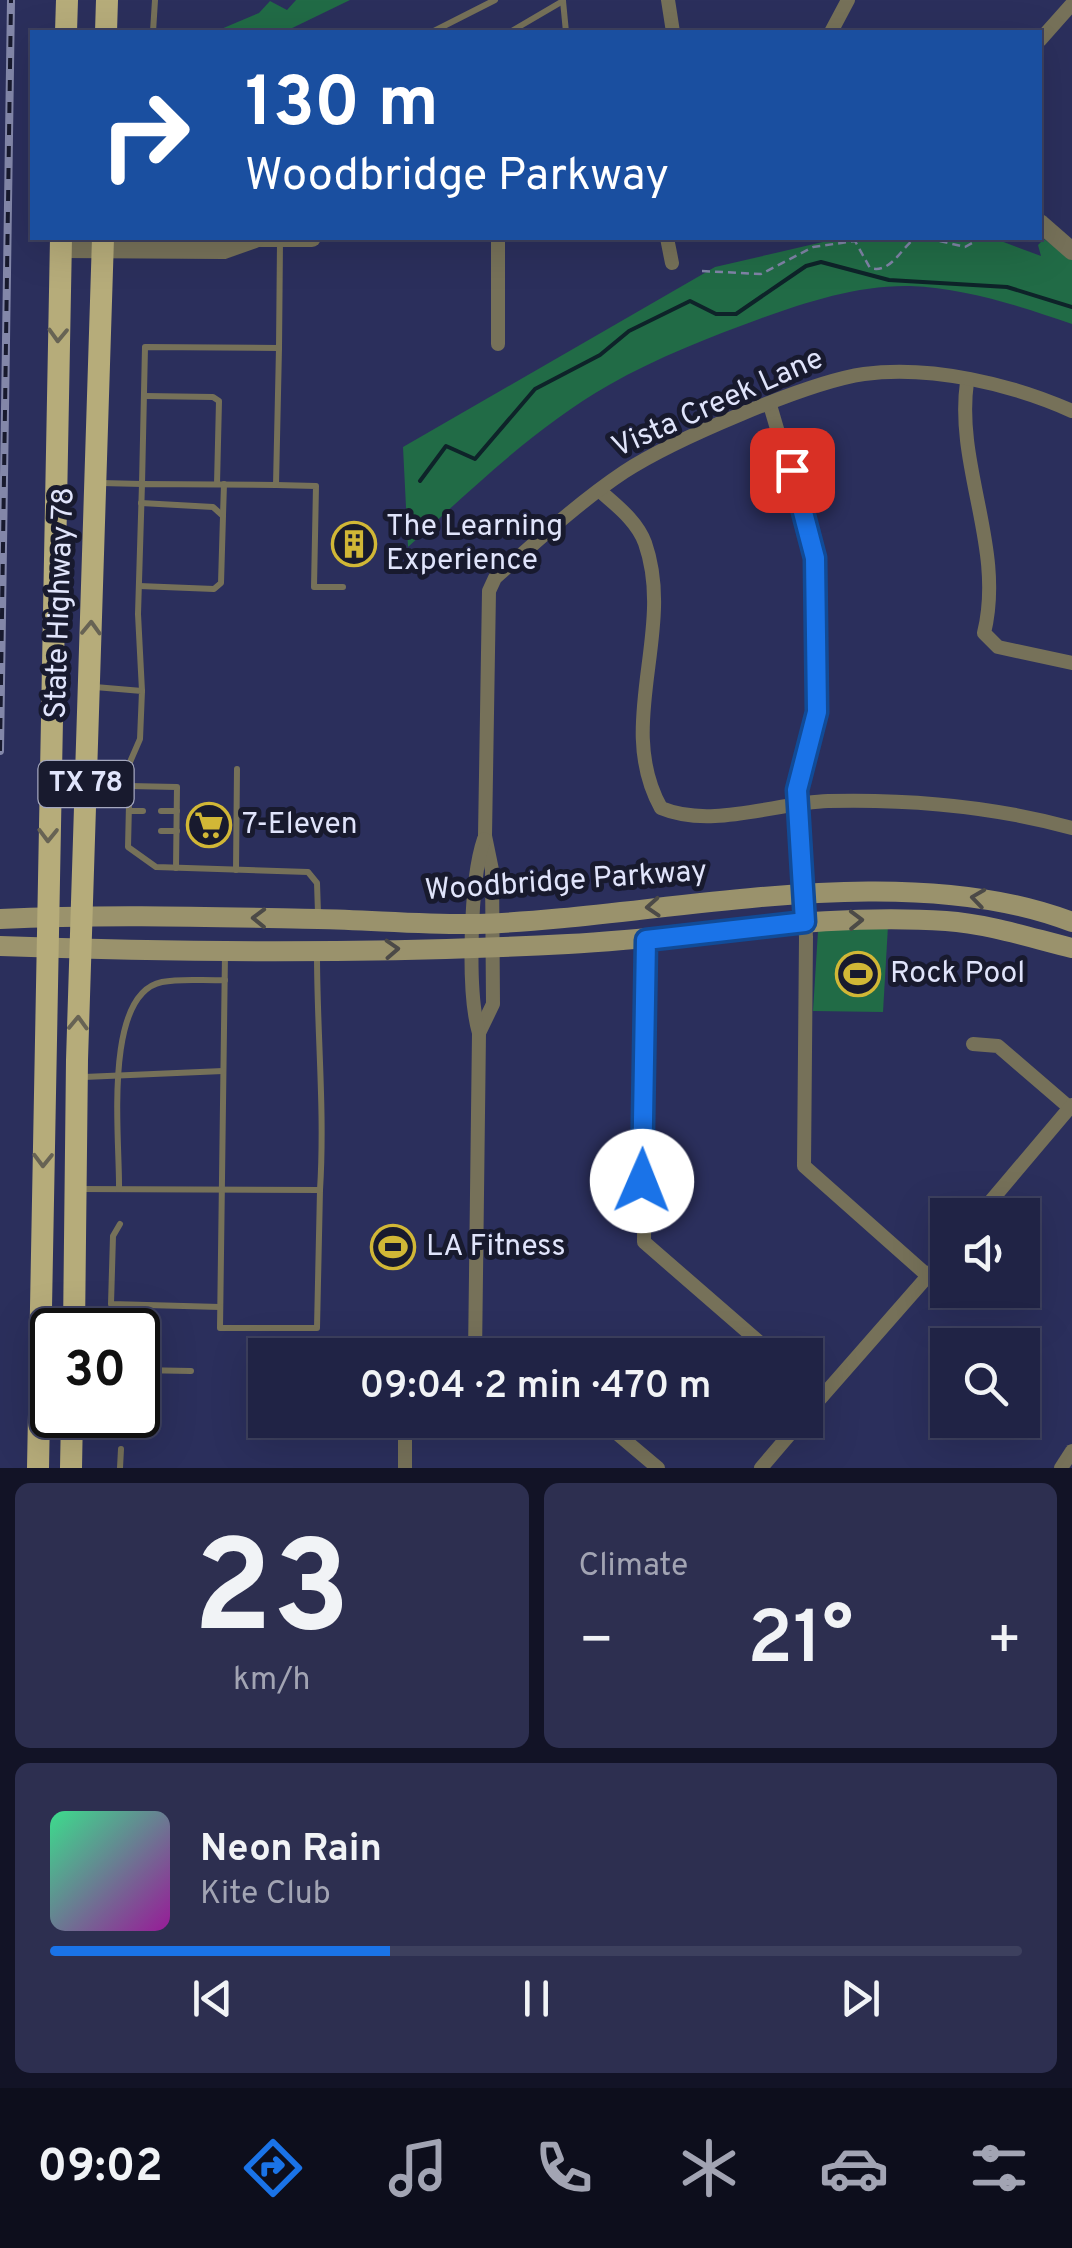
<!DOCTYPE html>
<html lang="en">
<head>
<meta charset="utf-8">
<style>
	:root { --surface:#202345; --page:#2d2f50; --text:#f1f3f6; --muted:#a2a4b3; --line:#3d405e; --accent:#1a73e8 }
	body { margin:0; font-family:Overpass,sans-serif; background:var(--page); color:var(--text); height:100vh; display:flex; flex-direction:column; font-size:38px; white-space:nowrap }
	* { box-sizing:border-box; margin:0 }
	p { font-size:32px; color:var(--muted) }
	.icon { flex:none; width:55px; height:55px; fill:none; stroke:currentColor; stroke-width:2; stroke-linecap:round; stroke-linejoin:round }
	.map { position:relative; height:1468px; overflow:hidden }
	.details { display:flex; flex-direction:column; gap:15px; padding:15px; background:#121326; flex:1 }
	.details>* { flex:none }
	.hud { position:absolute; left:30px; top:30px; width:1012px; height:210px; border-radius:0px; box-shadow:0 10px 40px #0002,0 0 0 2px var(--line); background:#1a4fa0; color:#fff; overflow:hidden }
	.tools { position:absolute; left:930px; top:1198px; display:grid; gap:20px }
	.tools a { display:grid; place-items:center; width:110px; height:110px; border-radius:0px; background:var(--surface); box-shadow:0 10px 40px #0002,0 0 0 2px var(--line); font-size:50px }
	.speed { position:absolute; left:30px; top:1308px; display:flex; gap:20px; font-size:50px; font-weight:700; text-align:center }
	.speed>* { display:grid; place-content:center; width:130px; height:130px; border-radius:50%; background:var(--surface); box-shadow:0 10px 40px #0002,0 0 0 2px var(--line); line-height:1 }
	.speed .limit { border:5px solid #111; border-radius:15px; background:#fff; color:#111 }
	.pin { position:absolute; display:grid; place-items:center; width:85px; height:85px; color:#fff; margin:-42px; border-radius:20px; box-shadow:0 5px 15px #0006 }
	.me { position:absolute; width:110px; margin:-55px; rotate:1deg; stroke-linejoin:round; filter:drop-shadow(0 0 8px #0008) }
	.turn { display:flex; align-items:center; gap:35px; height:210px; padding:0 50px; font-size:45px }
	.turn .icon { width:130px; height:130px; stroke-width:2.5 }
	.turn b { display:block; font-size:70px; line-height:85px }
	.big { font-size:75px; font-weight:600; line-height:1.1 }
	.details .widget { flex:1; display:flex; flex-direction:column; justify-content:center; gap:15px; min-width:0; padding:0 35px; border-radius:15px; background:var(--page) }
	.details .dial { align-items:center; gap:0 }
	.dial b { font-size:130px; line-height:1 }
	.song { display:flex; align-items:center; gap:30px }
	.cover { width:120px; height:120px; border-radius:15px; background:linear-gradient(135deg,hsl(150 70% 55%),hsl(300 70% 35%)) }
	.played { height:10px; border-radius:5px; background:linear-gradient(90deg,var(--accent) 35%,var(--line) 35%) }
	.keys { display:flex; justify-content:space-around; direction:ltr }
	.heat { display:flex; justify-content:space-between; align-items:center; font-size:55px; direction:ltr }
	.details .tiles { flex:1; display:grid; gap:15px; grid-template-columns:1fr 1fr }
	.widget:last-child { grid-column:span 2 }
	.trip { position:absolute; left:248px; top:1338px; width:575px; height:100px; border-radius:0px; background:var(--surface); box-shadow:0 10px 40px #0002,0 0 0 2px var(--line); font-weight:600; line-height:100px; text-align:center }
	.dock { display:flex; height:160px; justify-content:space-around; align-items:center; background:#0d0e1c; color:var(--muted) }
	.dock .icon { width:70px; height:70px }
	.dock .selected { color:var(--accent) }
	.dock b { font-size:45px; color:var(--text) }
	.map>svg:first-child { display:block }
</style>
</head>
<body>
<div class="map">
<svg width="1072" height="1468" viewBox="0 0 1072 1468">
	<rect width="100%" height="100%" fill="#2b2f5c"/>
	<g fill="#216b46">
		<polygon points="296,0 350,0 284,32 214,32 259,13 270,1 287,10"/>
		<path d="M840 238H993L1041 256 1038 245 1044 239 1072 260V324C1020 306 965 288 910 286 860 285 809 301 762 318 710 337 658 357 609 385 535 427 471 490 408 547L403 447 715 267Z"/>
		<polygon points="888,926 883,1012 813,1011 818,931"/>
	</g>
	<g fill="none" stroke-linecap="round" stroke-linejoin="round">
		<polyline stroke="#0e2329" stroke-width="4" points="420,481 446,446 475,459 535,389 600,355 629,331 690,301 716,314 736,314 806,266 821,262 889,280 1007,287 1072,307"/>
		<g stroke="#7f83a6" stroke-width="2.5" stroke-dasharray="8 5" stroke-linecap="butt">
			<polyline points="927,238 965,247 981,238"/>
			<path d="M702 271 761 274 813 247 855 241 870 268C890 274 900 250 915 238"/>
		</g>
		<g stroke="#767159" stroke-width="6">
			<polyline points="563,1 566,32"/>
			<polyline points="153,32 155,0"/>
			<polyline points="432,32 495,0"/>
			<polyline points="510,32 563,1"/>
			<polyline points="145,396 213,397 219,401 217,484"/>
			<polyline points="101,483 142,484 145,347 279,348 280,242"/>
			<polyline points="276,485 316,486 314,587 343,587"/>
			<polyline points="223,515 224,484"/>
			<polyline points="139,586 214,589 221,583 223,516 213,507 141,503"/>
			<polyline points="95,687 142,691 140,739 130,762 128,847 156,867 308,872 317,883 318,913"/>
			<polyline points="142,691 138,614 142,484 276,485 279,348"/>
			<polyline points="129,786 177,787 176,868"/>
			<polyline points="129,811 143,811"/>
			<polyline points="161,811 177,811"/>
			<polyline points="161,831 177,831"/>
			<polyline points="236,870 237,769"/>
			<polyline points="225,954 220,1328 317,1328 320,1190"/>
			<polyline points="84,1077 223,1071"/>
			<path d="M78 1189 320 1190C325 1111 317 1033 317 955"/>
			<path d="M119 1189C120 1141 102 994 162 982 182 978 205 981 225 980"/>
			<polyline points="120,1224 113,1236 111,1304 220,1307"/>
			<polyline points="138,1370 191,1371"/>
			<polyline points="120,1468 121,1449"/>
		</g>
		<g stroke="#767159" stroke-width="14">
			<polyline points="668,0 673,32"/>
			<polyline points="831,32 848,0"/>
			<polyline points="1040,40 1072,4"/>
			<polyline points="498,238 498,344"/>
			<polyline points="667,238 672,263"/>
			<path d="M967 382C955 466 1005 548 984 633L998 647 1072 663"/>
			<polyline points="770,405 815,558 817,712 798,779 797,802 806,937 804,1166 928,1276"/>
			<path d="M600 491C617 506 637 521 645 543 676 631 614 724 661 808 711 829 775 803 828 801 911 799 992 806 1072 828"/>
			<polyline points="646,940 644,1242 774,1355"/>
			<path d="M479 1033 493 1004 492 870 485 836 489 591 495 578C536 542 579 502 624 472 673 440 808 382 864 374 930 365 1012 384 1072 411"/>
			<polyline points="973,1044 998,1046 1070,1108"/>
			<polyline points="979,1215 1072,1105"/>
			<path d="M475 1355 479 1033C467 992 470 880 484 839"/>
			<polyline points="805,1382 822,1396"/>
			<polyline points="805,1416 948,1253"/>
			<polyline points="601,1420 658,1468"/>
			<polyline points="405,1468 405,1420"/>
			<polyline points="761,1468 802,1420"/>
			<polyline points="1061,1468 1072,1451"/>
		</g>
		<g stroke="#767159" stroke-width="18">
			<polyline points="1040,223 1072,251"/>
			<polyline points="249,238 312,238"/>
			<polyline points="61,249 224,250 255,239"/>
		</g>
		<g stroke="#9a926c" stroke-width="20">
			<path d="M0 919C106 914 212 917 318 919 371 920 425 925 478 924 660 918 898 855 1072 922"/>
			<path d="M0 946C190 953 379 954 568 944 694 938 819 912 946 921 989 924 1031 938 1072 948"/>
		</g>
		<g stroke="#b6ac7a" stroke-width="22">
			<polyline points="66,32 67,0"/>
			<polyline points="106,32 107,0"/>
			<polyline points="74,1330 77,1060 103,238"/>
			<polyline points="38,1468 61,238"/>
			<polyline points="71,1468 72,1415"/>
		</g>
		<defs>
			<polyline id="rail" points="0,751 11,0"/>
		</defs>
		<use href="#rail" stroke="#8387a9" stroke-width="8"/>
		<use href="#rail" stroke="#181a2e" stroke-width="4" stroke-dasharray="11" stroke-linecap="butt"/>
	</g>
	<defs><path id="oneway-chevron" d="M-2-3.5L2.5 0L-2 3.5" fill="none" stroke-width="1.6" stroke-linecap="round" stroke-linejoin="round" transform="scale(2.5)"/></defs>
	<g stroke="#676354">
		<use href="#oneway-chevron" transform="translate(58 335) rotate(92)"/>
		<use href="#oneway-chevron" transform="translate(91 628) rotate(-88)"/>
		<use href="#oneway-chevron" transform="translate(48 835) rotate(91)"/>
		<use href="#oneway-chevron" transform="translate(78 1023) rotate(-88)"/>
		<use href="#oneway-chevron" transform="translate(43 1160) rotate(91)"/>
	</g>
	<g stroke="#4c4a47">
		<use href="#oneway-chevron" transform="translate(978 898) rotate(-172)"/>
		<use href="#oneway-chevron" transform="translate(653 907) rotate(176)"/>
		<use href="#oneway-chevron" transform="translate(259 918) rotate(-179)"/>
		<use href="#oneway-chevron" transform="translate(856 920) rotate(-1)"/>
		<use href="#oneway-chevron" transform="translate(392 949) rotate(-3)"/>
	</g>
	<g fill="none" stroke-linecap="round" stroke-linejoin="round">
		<defs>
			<polyline id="route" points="642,1181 646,940 805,922 797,790 817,712 815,558 792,470"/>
		</defs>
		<use href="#route" stroke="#114b97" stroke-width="25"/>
		<use href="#route" stroke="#1a73e8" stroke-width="18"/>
	</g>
	<defs>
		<symbol id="building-ring" viewBox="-11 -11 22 22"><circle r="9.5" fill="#181a2e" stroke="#d1b736" stroke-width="1.5"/><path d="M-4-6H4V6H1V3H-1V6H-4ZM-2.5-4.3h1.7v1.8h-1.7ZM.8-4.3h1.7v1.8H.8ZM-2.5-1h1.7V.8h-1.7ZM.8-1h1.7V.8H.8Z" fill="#d1b736"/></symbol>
		<symbol id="supermarket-ring" viewBox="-11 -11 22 22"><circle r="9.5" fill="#181a2e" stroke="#d1b736" stroke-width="1.5"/><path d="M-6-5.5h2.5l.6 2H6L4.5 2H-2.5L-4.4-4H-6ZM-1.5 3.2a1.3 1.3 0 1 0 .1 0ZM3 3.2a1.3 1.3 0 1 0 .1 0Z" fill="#d1b736"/></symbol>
		<symbol id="stadium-ring" viewBox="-11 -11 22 22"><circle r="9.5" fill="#181a2e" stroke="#d1b736" stroke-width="1.5"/><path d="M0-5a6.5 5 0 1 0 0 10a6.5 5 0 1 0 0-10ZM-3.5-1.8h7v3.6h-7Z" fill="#d1b736"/></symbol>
	</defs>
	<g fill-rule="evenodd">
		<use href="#building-ring" x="329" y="519" width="50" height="50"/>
		<use href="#supermarket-ring" x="184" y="800" width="50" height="50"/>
		<use href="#stadium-ring" x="833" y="949" width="50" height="50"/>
		<use href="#stadium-ring" x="368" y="1222" width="50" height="50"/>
	</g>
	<g text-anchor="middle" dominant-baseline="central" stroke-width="10" stroke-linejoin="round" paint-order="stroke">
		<rect fill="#181a2e" stroke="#a4a7be" stroke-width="2.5" x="38.5" y="761" width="95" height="46" rx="8"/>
		<g font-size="28" font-weight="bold" fill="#e0e4fb">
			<text x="86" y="784">TX 78</text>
		</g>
		<g font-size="30" fill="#e0e4fb" stroke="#181a2e">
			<text transform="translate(718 404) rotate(-24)">Vista Creek Lane</text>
			<text transform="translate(61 603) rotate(-88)">State Highway 78</text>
			<text transform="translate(566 882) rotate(-4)">Woodbridge Parkway</text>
		</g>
		<g font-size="30" fill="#e0e4fb" stroke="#181a2e" text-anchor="start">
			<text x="386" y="527">The Learning<tspan x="386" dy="34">Experience</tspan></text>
			<text x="242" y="825">7-Eleven</text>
			<text x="890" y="974">Rock Pool</text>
			<text x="426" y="1247">LA Fitness</text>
		</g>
	</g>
</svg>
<div class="tools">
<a><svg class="icon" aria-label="sound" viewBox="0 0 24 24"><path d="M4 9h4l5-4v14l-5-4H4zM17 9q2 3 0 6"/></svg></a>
<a><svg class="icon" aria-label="search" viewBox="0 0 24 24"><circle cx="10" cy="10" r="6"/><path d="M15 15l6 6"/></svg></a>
</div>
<div class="speed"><div class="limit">30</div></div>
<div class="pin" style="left:792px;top:470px;background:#d93025"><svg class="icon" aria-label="arrive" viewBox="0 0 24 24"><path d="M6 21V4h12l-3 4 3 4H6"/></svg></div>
<svg class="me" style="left:642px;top:1181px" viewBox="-20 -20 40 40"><circle r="19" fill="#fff"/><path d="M0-13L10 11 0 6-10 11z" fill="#1a73e8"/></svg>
<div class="trip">09:04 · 2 min · 470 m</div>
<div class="hud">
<div class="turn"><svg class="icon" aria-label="right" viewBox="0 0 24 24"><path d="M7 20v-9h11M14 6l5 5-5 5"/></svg><div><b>130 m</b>Woodbridge Parkway</div></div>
</div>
</div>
<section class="details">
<div class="tiles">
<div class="widget dial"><b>23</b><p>km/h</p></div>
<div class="widget"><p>Climate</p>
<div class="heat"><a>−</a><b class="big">21°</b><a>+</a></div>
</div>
<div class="widget">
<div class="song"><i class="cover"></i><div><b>Neon Rain</b><p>Kite Club</p></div></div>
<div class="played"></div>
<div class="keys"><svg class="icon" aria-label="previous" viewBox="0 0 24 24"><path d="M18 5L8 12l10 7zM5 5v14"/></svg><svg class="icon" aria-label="pause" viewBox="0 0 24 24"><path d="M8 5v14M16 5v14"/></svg><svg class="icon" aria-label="next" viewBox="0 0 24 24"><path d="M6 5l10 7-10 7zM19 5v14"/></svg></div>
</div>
</div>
</section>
<nav class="dock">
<b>09:02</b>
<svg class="icon selected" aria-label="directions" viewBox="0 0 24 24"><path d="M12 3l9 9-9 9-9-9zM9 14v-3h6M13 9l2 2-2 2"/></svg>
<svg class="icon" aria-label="music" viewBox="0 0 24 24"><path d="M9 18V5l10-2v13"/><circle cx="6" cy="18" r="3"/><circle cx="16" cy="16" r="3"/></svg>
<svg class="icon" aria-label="phone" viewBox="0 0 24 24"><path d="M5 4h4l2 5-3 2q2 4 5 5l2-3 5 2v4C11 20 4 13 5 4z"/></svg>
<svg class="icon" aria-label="climate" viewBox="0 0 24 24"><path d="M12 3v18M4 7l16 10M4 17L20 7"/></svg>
<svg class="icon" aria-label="car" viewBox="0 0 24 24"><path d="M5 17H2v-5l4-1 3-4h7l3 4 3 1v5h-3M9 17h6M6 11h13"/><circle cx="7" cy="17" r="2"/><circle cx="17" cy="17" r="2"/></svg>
<svg class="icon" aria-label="filters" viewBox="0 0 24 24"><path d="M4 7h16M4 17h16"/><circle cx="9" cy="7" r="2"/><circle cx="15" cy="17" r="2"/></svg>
</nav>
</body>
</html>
